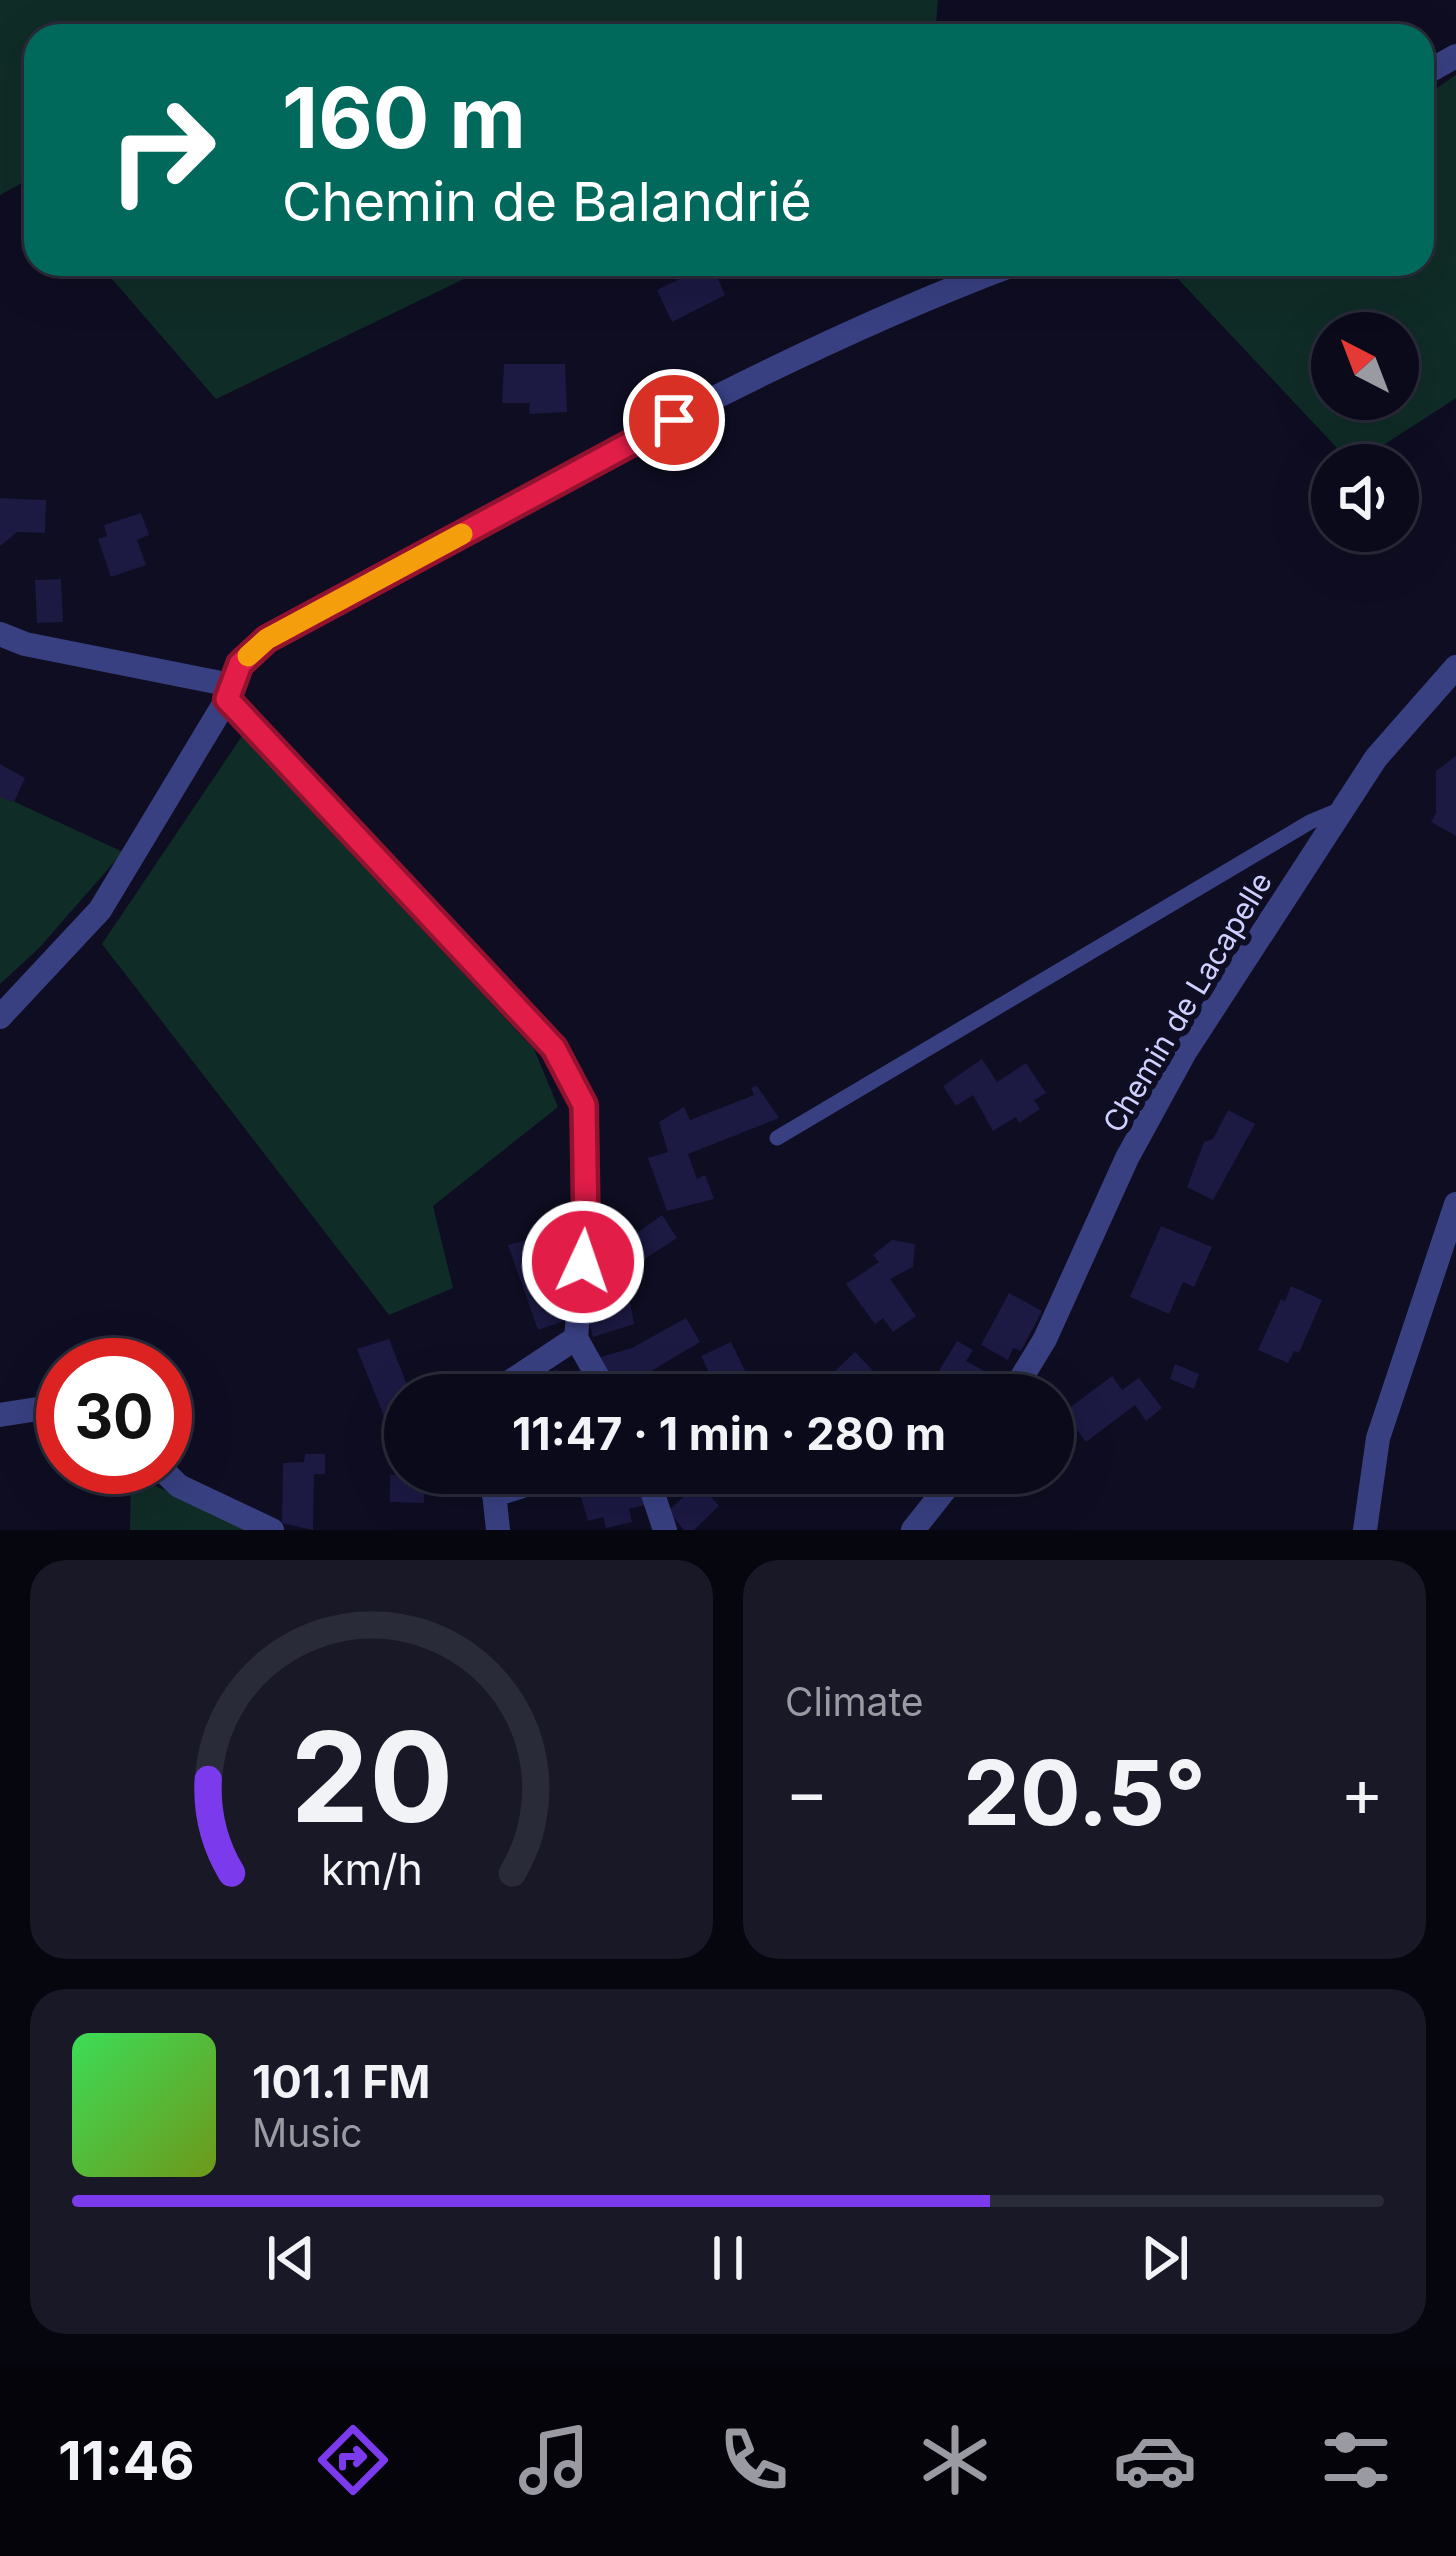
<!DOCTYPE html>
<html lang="en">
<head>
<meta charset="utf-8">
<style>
	:root { --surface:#0a0a1a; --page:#181827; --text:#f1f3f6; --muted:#999aa2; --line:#2a2b39; --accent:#7c3aed }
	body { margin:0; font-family:Inter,sans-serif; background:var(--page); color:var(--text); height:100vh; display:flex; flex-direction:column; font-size:45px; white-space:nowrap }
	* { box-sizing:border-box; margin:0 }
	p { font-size:39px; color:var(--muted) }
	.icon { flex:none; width:66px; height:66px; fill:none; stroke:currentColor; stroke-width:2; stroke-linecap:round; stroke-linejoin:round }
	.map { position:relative; height:1530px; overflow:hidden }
	.sheet { display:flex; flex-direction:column; gap:30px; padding:30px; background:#06060e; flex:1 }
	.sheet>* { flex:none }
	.top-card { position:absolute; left:24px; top:24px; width:1410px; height:252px; border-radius:36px; box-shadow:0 12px 48px #0002,0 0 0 3px var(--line); background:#00695c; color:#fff; overflow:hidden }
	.needle { width:78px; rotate:318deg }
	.buttons { position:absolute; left:1311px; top:312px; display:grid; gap:24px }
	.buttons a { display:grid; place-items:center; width:108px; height:108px; border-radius:50%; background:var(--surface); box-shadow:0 12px 48px #0002,0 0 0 3px var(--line); font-size:60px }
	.speed { position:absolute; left:36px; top:1338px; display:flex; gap:24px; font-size:60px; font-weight:700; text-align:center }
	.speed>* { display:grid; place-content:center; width:156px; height:156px; border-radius:50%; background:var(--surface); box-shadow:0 12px 48px #0002,0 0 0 3px var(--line); line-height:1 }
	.speed .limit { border:18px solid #d22; background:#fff; color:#111 }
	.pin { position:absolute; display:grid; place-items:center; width:102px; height:102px; color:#fff; margin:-51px; border:6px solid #fff; border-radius:50%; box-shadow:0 3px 12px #0007 }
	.me { position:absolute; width:132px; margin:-66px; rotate:3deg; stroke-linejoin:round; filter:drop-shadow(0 0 9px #0008) }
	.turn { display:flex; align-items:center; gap:42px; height:252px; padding:0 60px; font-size:54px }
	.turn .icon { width:156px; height:156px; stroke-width:2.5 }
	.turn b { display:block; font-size:84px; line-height:102px }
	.big { font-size:90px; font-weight:700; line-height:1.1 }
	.sheet .card { flex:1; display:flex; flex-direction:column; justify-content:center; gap:18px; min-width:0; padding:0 42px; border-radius:36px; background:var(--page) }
	.sheet .dial { align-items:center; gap:0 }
	.dial svg { height:312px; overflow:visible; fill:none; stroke:var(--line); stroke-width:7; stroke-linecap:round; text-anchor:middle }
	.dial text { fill:var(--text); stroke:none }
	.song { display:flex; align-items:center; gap:36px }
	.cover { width:144px; height:144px; border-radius:18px; background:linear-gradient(135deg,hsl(130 70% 55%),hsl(80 70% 35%)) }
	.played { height:12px; border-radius:6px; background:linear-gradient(90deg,var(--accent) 70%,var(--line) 70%) }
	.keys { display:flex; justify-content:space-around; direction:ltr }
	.heat { display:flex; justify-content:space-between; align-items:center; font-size:66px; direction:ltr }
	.sheet .tiles { flex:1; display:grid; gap:30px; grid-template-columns:1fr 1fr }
	.card:last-child { grid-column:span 2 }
	.trip { position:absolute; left:384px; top:1374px; width:690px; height:120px; border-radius:60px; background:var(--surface); box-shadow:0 12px 48px #0002,0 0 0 3px var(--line); font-weight:700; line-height:120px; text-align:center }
	.tab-bar { display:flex; height:192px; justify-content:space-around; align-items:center; background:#04040a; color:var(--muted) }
	.tab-bar .icon { width:84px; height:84px }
	.tab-bar .on { color:var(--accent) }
	.tab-bar b { font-size:54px; color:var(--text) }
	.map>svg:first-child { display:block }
</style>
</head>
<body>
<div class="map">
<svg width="1456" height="1530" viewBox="0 0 1456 1530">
	<rect width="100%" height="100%" fill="#0e0d22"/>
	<g fill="#102c27" fill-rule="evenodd">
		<polygon points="0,0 938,0 935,36 36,36 36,192 26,181 0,195"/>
		<path d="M1456 75V398L1353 465 1164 264H1422V98ZM1398 333V399H1332V333Z"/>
		<polygon points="99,264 495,264 216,399"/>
		<polygon points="242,736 534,1049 558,1107 433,1206 453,1288 389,1315 102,944"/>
		<polygon points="0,795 123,852 39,948 0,984"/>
		<polygon points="131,1476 262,1530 130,1530"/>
	</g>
	<g fill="#1c1943">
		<polygon points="689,264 731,264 729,273 718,279 725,295 672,322 657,290 692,273"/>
		<polygon points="504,364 565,364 567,412 529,414 530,403 502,403"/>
		<polygon points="0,498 46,500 45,533 17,532 0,546"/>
		<polygon points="141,513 149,535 137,540 146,565 111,577 98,539 107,536 104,525"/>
		<polygon points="61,579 63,622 37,623 35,580"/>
		<polygon points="1456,756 1456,836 1431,822 1436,813 1436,771"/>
		<polygon points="0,764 25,778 14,802 0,797"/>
		<polygon points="982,1059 997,1082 1026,1063 1046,1093 1034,1100 1040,1109 1019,1123 1016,1117 993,1131 973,1095 956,1106 943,1086"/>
		<polygon points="757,1086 779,1118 688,1154 697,1179 705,1175 714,1199 667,1211 648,1158 668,1152 659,1122 684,1107 690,1120 754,1095 751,1088"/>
		<polygon points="1228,1110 1255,1124 1213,1200 1187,1187 1204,1142 1213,1139"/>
		<polygon points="662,1215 677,1238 638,1263 641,1267 628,1276 624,1269 634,1324 593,1337 588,1317 598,1314 591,1277 594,1264"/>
		<polygon points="1161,1226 1212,1247 1194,1287 1183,1282 1169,1314 1130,1297"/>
		<polygon points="527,1240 537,1271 562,1262 570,1286 555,1291 564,1321 538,1330 508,1245"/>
		<polygon points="892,1240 915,1244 913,1267 890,1279 916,1316 893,1332 883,1318 875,1324 846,1284 879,1262 873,1255"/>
		<polygon points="1291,1286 1322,1300 1299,1353 1294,1351 1288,1363 1258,1350 1281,1299 1285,1301"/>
		<polygon points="1009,1293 1042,1311 1021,1351 1013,1348 1008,1360 981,1345"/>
		<polygon points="686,1318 700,1342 631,1383 629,1376 608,1382 597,1358 632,1348"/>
		<polygon points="389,1339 411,1395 405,1395 405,1406 384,1416 357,1349"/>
		<polygon points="957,1341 973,1350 966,1361 1001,1380 993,1395 974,1395 937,1374"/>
		<polygon points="731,1342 757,1395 720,1395 701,1356"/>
		<polygon points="855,1352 892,1390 886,1395 810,1395"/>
		<polygon points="1175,1364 1199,1374 1194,1389 1170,1379"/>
		<polygon points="557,1369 569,1388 586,1377 598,1395 517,1395"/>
		<polygon points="1112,1376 1122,1390 1139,1378 1162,1408 1146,1421 1135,1405 1086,1442 1064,1412"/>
		<polygon points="451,1380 455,1395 418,1395 417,1390"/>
		<polygon points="305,1454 325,1454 325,1474 314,1474 313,1530 282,1523 283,1463 304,1462"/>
		<polygon points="424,1473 424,1503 390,1502 390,1475"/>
		<polygon points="615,1473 636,1473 645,1505 629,1509 632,1522 606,1528 603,1517 588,1521 581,1497 596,1493 592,1480"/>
		<polygon points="699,1483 719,1506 694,1530 684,1530 668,1511"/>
	</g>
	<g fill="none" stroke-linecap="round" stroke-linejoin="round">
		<polyline stroke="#384082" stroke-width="15" points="777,1138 1310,822 1339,810"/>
		<g stroke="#384082" stroke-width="24">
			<polyline points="1422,75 1456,56"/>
			<polyline points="0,634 25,644 231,685"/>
			<polyline points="227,699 554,1048 584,1105 586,1225 576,1338"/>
			<path d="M0 1017 100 910 227 699 240 664 267 639C512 507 754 362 1015 264"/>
			<polyline points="490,1395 576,1338 608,1395"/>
			<polyline points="1011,1395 1045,1339 1127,1158 1185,1052 1376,758 1456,667"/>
			<polyline points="0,1415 63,1405"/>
			<polyline points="159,1467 179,1486 272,1530"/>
			<polyline points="492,1473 498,1530"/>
			<polyline points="646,1473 665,1530"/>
			<polyline points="494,1495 563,1473"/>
			<polyline points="913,1530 958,1473"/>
		</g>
		<polyline stroke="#384082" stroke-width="24" points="1365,1530 1378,1438 1456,1204"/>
	</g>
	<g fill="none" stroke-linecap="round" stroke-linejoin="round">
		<defs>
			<polyline id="route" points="583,1262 586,1225 584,1105 554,1048 227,699 240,664 267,639 674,420"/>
		</defs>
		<use href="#route" stroke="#92132f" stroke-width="30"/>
		<use href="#route" stroke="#e11d48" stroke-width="21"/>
		<polyline stroke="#f59e0b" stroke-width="21" points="248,656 267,639 462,534"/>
	</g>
	<g text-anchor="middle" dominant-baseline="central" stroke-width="12" stroke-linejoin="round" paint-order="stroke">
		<g font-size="30" fill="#cfd0ff" stroke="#0e0d22">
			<text transform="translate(1187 1002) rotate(-59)">Chemin de Lacapelle</text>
		</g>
	</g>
</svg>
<div class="buttons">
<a><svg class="needle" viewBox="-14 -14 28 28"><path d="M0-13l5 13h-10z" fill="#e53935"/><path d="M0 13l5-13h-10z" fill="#999aa2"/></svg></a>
<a><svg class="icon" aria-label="sound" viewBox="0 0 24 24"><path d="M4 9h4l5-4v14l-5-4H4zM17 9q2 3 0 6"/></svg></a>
</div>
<div class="speed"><div class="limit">30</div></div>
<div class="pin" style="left:674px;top:420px;background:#d93025"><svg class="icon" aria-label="arrive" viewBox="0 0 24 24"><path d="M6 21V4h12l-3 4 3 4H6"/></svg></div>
<svg class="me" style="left:583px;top:1262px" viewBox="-20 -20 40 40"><circle r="17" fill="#e11d48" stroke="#fff" stroke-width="3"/><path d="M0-11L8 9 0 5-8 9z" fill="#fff"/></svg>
<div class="trip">11:47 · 1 min · 280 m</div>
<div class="top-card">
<div class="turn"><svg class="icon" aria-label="right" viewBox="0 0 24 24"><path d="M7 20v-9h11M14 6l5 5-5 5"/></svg><div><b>160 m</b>Chemin de Balandrié</div></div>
</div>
</div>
<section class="sheet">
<div class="tiles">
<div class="card dial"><svg viewBox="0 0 100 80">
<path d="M14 69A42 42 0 1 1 86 69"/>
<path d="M14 69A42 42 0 0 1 8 45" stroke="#7c3aed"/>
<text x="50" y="56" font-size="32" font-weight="700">20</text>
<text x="50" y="72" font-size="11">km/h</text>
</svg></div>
<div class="card"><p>Climate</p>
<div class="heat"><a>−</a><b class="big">20.5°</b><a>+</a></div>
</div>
<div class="card">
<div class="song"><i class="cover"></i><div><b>101.1 FM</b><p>Music</p></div></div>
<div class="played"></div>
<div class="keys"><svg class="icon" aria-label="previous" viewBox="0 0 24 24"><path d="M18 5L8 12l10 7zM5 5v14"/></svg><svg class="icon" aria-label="pause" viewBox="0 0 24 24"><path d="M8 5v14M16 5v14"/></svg><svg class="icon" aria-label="next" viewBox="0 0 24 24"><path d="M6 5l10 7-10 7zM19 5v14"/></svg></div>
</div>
</div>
</section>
<nav class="tab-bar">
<b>11:46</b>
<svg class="icon on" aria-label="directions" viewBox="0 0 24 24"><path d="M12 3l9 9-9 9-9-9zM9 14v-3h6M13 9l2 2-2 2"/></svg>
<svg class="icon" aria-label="music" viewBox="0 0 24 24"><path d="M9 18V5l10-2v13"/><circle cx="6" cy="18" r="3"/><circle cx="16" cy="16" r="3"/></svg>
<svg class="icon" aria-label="phone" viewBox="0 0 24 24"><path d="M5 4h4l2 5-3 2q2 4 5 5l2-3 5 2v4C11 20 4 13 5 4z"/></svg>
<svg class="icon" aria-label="climate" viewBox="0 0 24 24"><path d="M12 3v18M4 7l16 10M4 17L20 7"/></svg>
<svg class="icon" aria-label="car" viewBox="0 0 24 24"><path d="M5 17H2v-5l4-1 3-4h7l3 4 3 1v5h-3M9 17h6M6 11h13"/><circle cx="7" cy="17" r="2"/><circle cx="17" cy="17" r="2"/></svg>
<svg class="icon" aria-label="filters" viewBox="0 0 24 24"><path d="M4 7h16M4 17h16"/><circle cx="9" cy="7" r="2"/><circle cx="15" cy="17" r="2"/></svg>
</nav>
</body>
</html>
